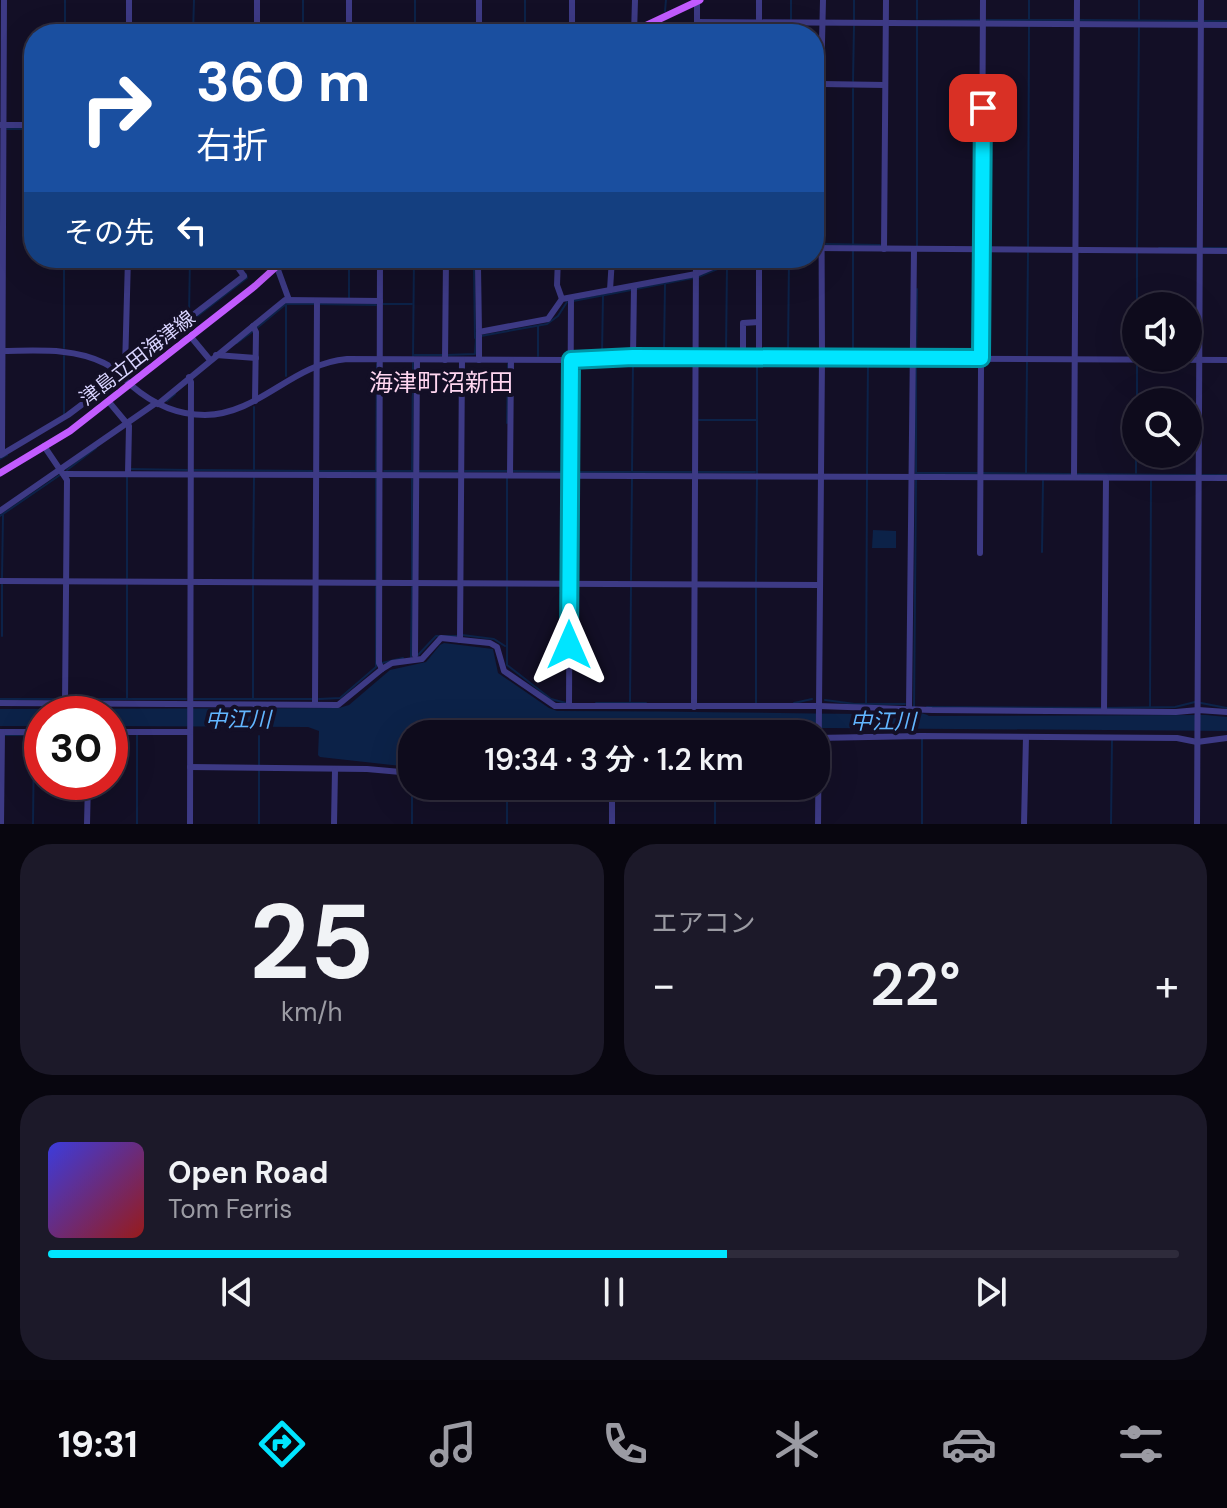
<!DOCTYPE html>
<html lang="ja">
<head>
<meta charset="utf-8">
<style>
	:root { --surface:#0e0b1c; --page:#1c1929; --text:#f1f3f6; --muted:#9b9ba3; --line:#2e2b3b; --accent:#00e5ff }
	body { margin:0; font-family:"DM Sans","Noto Sans JP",sans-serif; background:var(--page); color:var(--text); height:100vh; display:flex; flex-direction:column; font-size:30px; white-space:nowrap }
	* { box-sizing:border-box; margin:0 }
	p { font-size:26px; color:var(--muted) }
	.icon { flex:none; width:44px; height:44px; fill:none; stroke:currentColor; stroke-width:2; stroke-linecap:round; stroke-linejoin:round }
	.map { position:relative; height:824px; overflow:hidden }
	.panel { display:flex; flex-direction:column; gap:20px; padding:20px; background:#08060f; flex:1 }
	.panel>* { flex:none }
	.top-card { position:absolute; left:24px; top:24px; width:800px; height:244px; border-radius:32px; box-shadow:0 8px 32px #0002,0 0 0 2px var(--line); background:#1a4fa0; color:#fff; overflow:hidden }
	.fabs { position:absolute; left:1122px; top:292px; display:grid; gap:16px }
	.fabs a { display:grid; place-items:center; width:80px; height:80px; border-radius:50%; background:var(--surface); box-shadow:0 8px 32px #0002,0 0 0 2px var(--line); font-size:40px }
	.speed { position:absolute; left:24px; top:696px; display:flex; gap:16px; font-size:40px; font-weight:700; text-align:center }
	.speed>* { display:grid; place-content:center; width:104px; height:104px; border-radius:50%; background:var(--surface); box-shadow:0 8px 32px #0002,0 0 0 2px var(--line); line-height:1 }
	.speed .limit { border:12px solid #d22; background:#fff; color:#111 }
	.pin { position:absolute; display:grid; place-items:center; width:68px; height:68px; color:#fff; margin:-34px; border-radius:16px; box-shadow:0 4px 12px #0006 }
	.me { position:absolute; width:88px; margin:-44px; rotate:0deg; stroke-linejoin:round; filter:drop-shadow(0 0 6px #0008) }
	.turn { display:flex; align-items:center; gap:28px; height:168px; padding:0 40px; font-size:36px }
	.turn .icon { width:104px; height:104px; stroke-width:2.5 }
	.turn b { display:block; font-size:56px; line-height:68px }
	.then { display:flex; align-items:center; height:76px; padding:0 40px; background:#0003; gap:16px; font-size:30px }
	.big { font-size:60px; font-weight:600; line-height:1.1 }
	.panel .widget { flex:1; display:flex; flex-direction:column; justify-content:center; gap:12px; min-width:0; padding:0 28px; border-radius:32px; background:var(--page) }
	.panel .dial { align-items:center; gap:0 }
	.dial b { font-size:104px; line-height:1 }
	.song { display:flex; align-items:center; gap:24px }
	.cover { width:96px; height:96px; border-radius:12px; background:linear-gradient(135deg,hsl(240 70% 55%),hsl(0 70% 35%)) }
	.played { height:8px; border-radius:4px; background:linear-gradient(90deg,var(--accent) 60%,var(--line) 60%) }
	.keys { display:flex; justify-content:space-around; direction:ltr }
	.heat { display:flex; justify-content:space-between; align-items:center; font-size:44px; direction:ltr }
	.panel .tiles { flex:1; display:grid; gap:20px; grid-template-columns:1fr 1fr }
	.widget:last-child { grid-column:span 2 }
	.trip { position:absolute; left:398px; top:720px; width:432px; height:80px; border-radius:32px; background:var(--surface); box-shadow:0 8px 32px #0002,0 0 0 2px var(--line); font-weight:600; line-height:80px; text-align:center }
	.tab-bar { display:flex; height:128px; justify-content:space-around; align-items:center; background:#06040b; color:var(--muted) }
	.tab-bar .icon { width:56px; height:56px }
	.tab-bar .on { color:var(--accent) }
	.tab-bar b { font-size:36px; color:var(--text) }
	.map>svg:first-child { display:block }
</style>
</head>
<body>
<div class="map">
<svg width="1227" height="824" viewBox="0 0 1227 824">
	<rect width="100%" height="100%" fill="#130f26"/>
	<g fill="#0c2248">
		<polygon points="873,530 896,531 896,548 872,548"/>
		<path d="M444 643 493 649 498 673 549 708 557 711C659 711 761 713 863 714 879 714 916 708 929 716L1206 715 1227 717V731L581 726 574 728 569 734H412L410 767 320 757 318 755 319 731 308 727 110 726V714H42V726H0V709L339 708 349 705 390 670 426 662 440 645Z"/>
	</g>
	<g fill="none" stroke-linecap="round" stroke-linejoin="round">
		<g stroke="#0c2248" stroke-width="2">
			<polyline points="65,0 65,34"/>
			<polyline points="791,0 791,19"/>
			<polyline points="854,0 854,20"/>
			<polyline points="1139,0 1139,19"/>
			<polyline points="665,11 666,0"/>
			<polyline points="917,19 917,0"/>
			<polyline points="986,20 1073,20"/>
			<polyline points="1029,20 1029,0"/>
			<polyline points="1080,20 1198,21"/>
			<polyline points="917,21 979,20"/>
			<polyline points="1204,21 1227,21"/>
			<polyline points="665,24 665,34"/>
			<polyline points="193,34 194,0"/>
			<polyline points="303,34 303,0"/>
			<polyline points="415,34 415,0"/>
			<polyline points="525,34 525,0"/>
			<polyline points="729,34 729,25"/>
			<polyline points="791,34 791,24"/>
			<polyline points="853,81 854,26"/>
			<polyline points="7,129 34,129"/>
			<polyline points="826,244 880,245"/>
			<polyline points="853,246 853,89"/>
			<polyline points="917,247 917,26"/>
			<polyline points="1028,247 1029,26"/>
			<polyline points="1137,247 1139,28"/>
			<polyline points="1159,248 1197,248"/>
			<polyline points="1203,248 1227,248"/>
			<polyline points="413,263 443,263"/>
			<polyline points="450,263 487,261"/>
			<polyline points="349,268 349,298"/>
			<polyline points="474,270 475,338"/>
			<polyline points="698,277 744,258"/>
			<polyline points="636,289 693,278"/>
			<polyline points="573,301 631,290"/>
			<polyline points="286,304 286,376"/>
			<polyline points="319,304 376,305"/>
			<polyline points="382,304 412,304"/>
			<polyline points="1137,306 1137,253"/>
			<polyline points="189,315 190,258"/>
			<polyline points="258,327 286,304 315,304"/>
			<polyline points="481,336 547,324 558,316 567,302"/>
			<polyline points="237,343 252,332"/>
			<polyline points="64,348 64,258"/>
			<polyline points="664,351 665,284"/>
			<polyline points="726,353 727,265"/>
			<polyline points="788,353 789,258"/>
			<polyline points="853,354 853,251"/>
			<polyline points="916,354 917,289"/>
			<polyline points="413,355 442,355"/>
			<polyline points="447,355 475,354 476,338"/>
			<polyline points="602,355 603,295"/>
			<polyline points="1027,355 1028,253"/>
			<polyline points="538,356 538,326"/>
			<polyline points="413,357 414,258"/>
			<polyline points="127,370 247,278 246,274"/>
			<polyline points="167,401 175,394"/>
			<polyline points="1137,402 1137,363"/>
			<polyline points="254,407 254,470"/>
			<polyline points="64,414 64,356"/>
			<polyline points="699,420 757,420"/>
			<polyline points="507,423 508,364"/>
			<polyline points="0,459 7,455"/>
			<polyline points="130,469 187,470"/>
			<polyline points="67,470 96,448"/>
			<polyline points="194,470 312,471"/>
			<polyline points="319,471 376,471 377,364"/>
			<polyline points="384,471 413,471"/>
			<polyline points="419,471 458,471"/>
			<polyline points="465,471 507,471"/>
			<polyline points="513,471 567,472"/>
			<polyline points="574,472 691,472"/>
			<polyline points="632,472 633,361"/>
			<polyline points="698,472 755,472"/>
			<polyline points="412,473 413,363"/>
			<polyline points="916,473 977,473"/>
			<polyline points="982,473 1071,474"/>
			<polyline points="1026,473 1027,362"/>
			<polyline points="1136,473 1136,454"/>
			<polyline points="757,474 757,361"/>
			<polyline points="867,474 868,362"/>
			<polyline points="1077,474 1196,475"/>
			<polyline points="916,475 916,362"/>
			<polyline points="1202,475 1227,475"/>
			<polyline points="0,516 60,475"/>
			<polyline points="1042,552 1043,481"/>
			<polyline points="2,578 3,515"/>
			<polyline points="127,578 127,477"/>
			<polyline points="253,579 254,477"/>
			<polyline points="376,580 376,478"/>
			<polyline points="507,580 507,478"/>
			<polyline points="631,580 632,478"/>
			<polyline points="412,581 412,479"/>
			<polyline points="756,582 757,478"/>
			<polyline points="507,587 507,665 551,699 566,703"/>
			<polyline points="462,635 494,639 505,646"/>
			<polyline points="2,636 2,584"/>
			<polyline points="417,656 436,636 457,636"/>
			<polyline points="411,657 412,587"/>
			<polyline points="382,663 403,658"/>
			<polyline points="0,699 61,699"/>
			<polyline points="69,699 186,699"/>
			<polyline points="127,699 127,585"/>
			<polyline points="194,699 312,699"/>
			<polyline points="253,699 253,586"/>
			<polyline points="319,699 340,698 376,667 376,587"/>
			<polyline points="825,700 855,704 905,704"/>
			<polyline points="630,701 631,587"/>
			<polyline points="596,703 646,703"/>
			<polyline points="756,703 756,588"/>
			<polyline points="794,703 812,699"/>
			<polyline points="1201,703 1227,708"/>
			<polyline points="866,704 867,479"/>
			<polyline points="927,707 1101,708"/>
			<polyline points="1150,707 1151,480"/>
			<polyline points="1106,708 1175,707 1195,702"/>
			<polyline points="914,709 916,479"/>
			<polyline points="5,735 34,735 33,824"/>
			<polyline points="259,765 259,736"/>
			<polyline points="507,788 507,824"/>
			<polyline points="137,824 137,735"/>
			<polyline points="259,824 259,770"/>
			<polyline points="412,824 412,786"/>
			<polyline points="715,824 715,786"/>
			<polyline points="922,824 922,737"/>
			<polyline points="1111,824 1112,741"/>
		</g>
		<g stroke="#3d3a85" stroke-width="6">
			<polyline points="257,0 257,34"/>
			<polyline points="697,22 1227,25"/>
			<polyline points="129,34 129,0"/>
			<polyline points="349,34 349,0"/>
			<polyline points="479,34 479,0"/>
			<polyline points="572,34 572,0"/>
			<polyline points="634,34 635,0"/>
			<polyline points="697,34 697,0"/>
			<polyline points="759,34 759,0"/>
			<polyline points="821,84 885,85"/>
			<polyline points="0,125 34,125"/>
			<polyline points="814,248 1227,251"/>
			<polyline points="884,249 886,0"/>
			<polyline points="329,258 338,265 478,267 507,258"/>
			<polyline points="380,258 379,663 382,669"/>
			<polyline points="558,258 557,285 562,299"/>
			<polyline points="277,267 289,300"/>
			<polyline points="478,267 479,332"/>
			<polyline points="610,290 612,258"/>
			<polyline points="253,326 256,332 255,401"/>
			<polyline points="191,337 210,360"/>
			<path d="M0 351C35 351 72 347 104 363 115 368 123 378 132 386 153 404 177 415 205 415 260 414 291 364 347 359L571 360 633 357 1227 360"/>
			<polyline points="216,355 256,358"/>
			<polyline points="633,357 634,286"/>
			<polyline points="743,357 743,323 759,322"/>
			<polyline points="759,357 759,258"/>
			<polyline points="445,360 446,258"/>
			<polyline points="479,360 479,332 548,319 562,299 696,274 734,258"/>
			<polyline points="127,366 244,276 239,269 241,262 245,258"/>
			<polyline points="125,368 128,258"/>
			<polyline points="189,377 191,382 190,824"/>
			<polyline points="109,402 129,426 128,473"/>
			<polyline points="158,404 285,300 380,301"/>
			<polyline points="44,446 67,480 65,704"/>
			<polyline points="2,454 4,0"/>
			<polyline points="1,455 68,415 121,375"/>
			<polyline points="64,474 1227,478"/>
			<polyline points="510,475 511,360"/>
			<polyline points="1074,477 1077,0"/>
			<polyline points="0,511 156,403"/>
			<polyline points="980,553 983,0"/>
			<polyline points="0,581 820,585"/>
			<polyline points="460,640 462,360"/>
			<polyline points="415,655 417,360"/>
			<polyline points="0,703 338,705 382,669 392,663 422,659 441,638 490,643 497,647 504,671 555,706 819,706 932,710 1176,712 1198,710 1227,712"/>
			<polyline points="315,704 317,301"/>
			<polyline points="569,706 571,298"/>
			<polyline points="694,707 696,258"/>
			<polyline points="909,709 914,250"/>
			<polyline points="1104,711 1106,478"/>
			<polyline points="0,732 42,732"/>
			<polyline points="110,732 190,732"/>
			<polyline points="793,734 797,734"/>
			<polyline points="816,738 921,736 1177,738 1197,742 1227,738"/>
			<polyline points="190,767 367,769 412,773"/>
			<polyline points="536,786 559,786"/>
			<polyline points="1,824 2,732"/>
			<polyline points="87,824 88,782"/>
			<polyline points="334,824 335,770"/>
			<polyline points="612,824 612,786"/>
			<polyline points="818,824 822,358 821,84 823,0"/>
			<polyline points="1024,824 1026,737"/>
			<polyline points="1197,824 1201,0"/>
		</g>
		<g stroke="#c25bff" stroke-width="7">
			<polyline points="628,34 700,0"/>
			<polyline points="0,473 70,431 255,286 286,258"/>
		</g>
	</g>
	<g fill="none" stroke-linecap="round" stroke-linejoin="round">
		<defs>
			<polyline id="route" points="569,645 571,360 633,357 981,358 983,108"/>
		</defs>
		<use href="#route" stroke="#0095a6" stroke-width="20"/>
		<use href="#route" stroke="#00e5ff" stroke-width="14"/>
	</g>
	<g text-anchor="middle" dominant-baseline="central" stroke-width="8" stroke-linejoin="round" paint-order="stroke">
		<g font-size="20" fill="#d9d4ff" stroke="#130f26">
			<text transform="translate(137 358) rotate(-38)">津島立田海津線</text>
		</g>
		<g font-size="22" font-style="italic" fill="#62b6ff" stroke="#130f26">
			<text x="238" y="719">中江川</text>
			<text x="883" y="721">中江川</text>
		</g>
		<g font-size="24" fill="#ffd6f0" stroke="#130f26">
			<text x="441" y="382">海津町沼新田</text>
		</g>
	</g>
</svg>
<div class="fabs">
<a><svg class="icon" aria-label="sound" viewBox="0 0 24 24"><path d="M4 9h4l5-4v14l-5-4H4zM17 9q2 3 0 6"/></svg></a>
<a><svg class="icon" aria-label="search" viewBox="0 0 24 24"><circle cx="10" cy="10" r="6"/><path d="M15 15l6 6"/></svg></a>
</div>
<div class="speed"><div class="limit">30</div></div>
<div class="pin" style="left:983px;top:108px;background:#d93025"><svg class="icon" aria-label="arrive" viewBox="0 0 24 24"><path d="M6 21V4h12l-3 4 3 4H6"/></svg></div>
<svg class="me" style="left:569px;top:645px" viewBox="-20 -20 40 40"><path d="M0-17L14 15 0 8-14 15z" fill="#00e5ff" stroke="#fff" stroke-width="4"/></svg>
<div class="trip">19:34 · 3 分 · 1.2 km</div>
<div class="top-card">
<div class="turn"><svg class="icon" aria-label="right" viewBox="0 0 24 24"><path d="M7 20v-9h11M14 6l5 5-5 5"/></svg><div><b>360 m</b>右折</div></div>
<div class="then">その先<svg class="icon" aria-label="left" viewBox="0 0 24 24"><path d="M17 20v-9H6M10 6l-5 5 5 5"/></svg></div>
</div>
</div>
<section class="panel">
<div class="tiles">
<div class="widget dial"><b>25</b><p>km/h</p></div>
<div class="widget"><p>エアコン</p>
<div class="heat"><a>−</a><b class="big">22°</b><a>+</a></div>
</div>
<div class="widget">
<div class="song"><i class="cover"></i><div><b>Open Road</b><p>Tom Ferris</p></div></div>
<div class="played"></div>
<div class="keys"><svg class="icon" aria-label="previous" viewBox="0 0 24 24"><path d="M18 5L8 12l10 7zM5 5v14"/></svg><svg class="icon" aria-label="pause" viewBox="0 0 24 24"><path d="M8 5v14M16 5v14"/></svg><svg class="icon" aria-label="next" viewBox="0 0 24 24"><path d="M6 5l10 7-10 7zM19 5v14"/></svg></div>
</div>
</div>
</section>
<nav class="tab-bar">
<b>19:31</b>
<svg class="icon on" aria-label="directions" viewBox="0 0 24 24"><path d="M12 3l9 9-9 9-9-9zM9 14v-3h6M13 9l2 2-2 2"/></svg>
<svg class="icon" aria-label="music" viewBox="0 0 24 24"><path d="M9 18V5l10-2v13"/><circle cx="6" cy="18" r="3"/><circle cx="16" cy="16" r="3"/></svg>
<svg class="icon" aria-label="phone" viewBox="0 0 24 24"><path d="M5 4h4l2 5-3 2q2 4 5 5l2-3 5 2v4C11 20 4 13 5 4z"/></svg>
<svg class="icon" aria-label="climate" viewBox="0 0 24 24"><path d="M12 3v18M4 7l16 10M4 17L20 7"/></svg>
<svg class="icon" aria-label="car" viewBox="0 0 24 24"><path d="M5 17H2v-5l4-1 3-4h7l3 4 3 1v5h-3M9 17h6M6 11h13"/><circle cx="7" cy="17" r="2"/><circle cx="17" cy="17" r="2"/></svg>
<svg class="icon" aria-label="filters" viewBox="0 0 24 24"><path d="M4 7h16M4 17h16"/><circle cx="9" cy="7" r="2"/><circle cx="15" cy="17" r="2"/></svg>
</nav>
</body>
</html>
